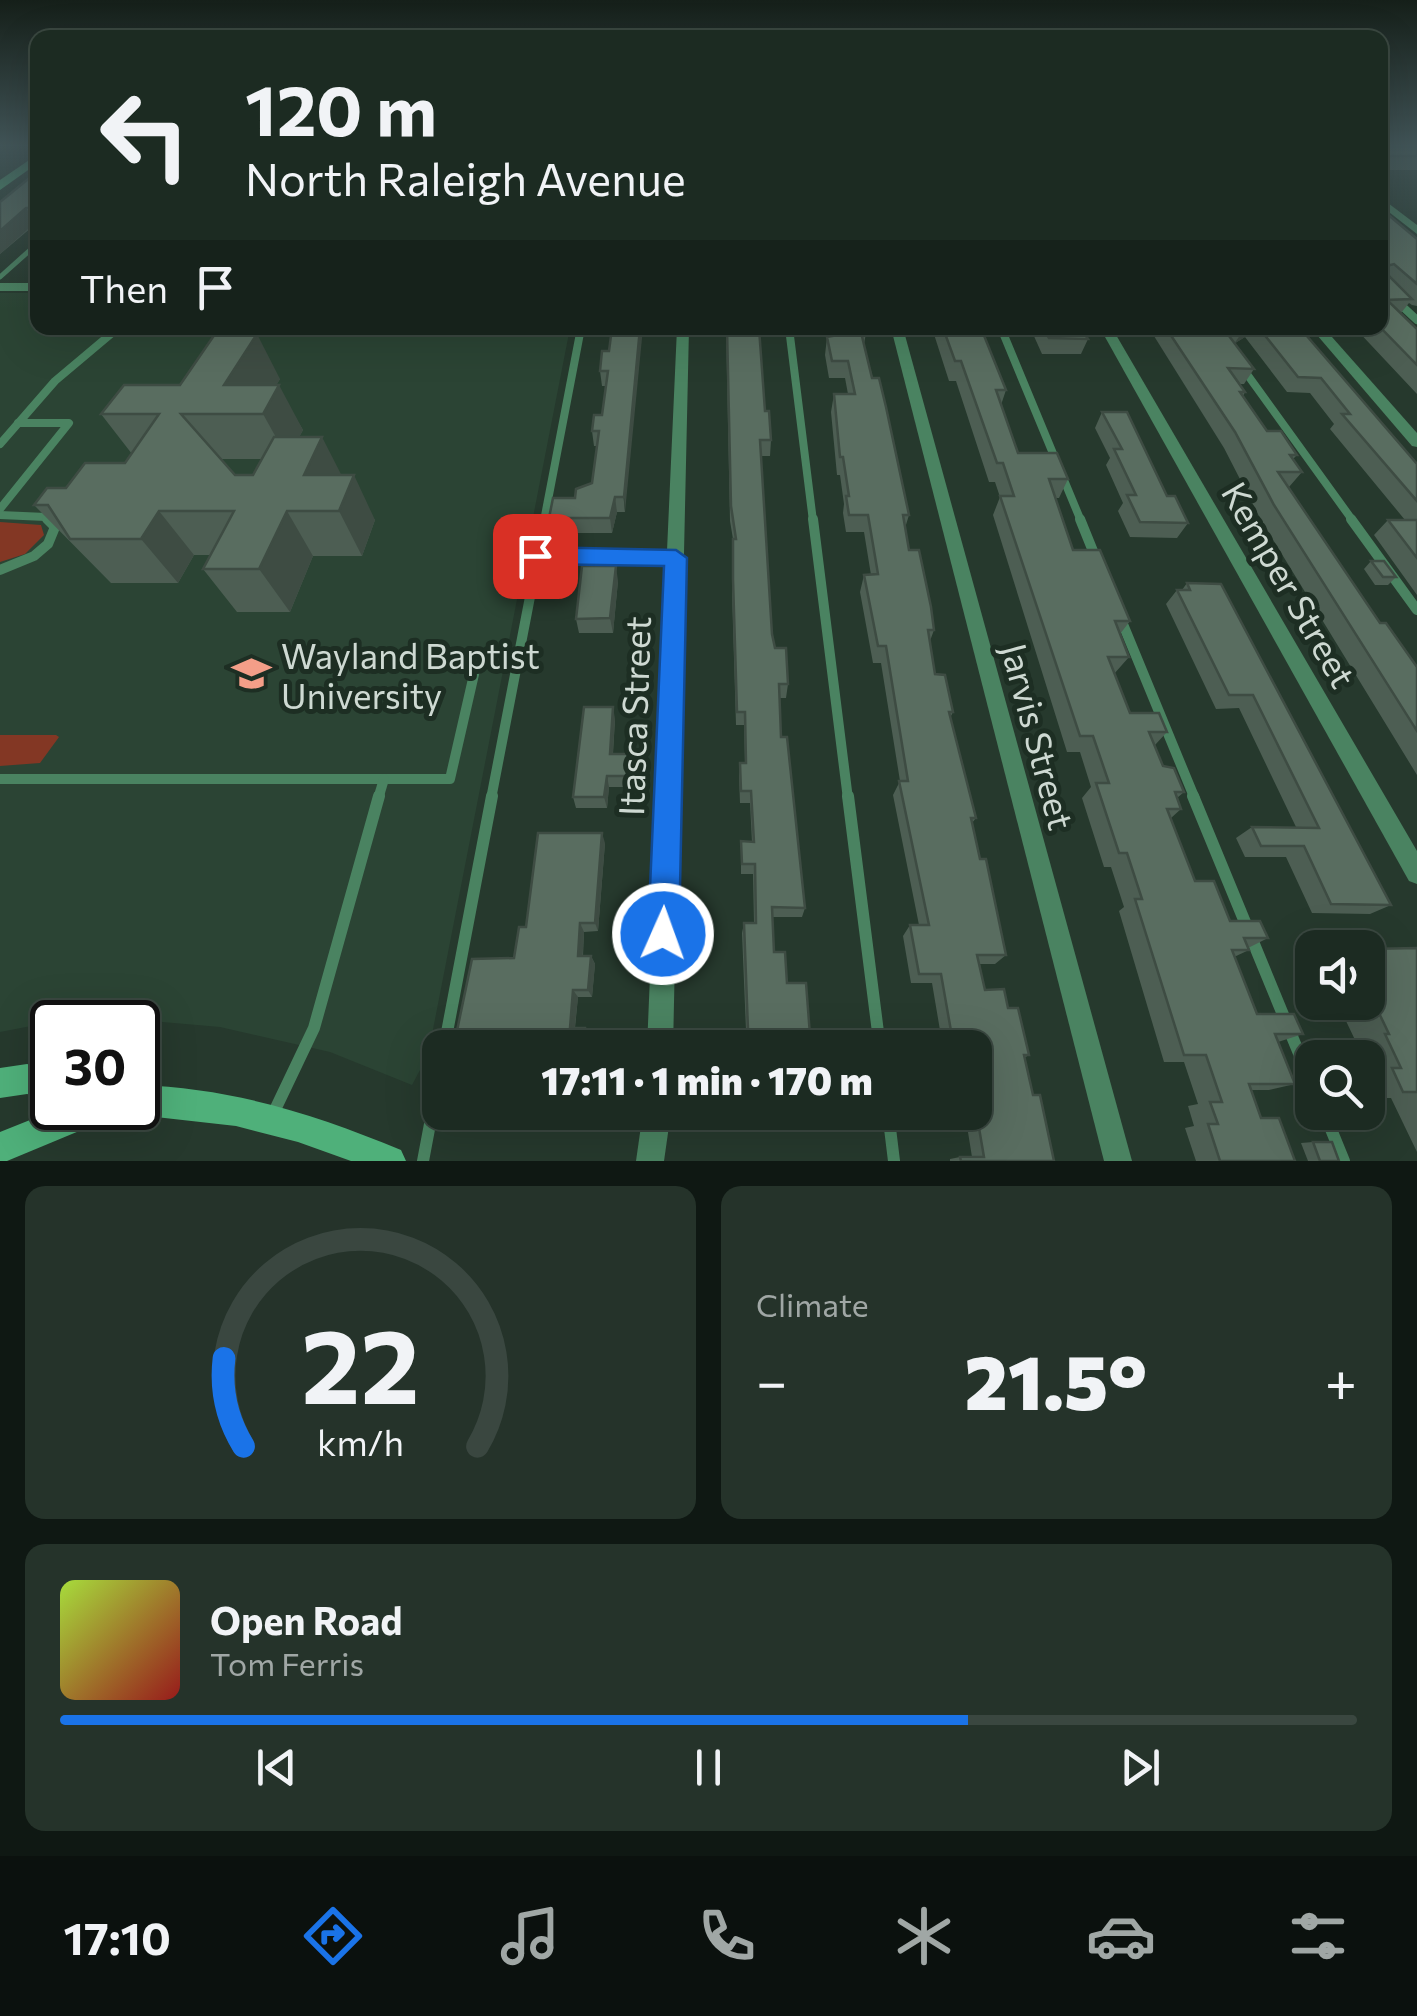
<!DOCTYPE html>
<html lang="en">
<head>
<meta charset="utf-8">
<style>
	:root { --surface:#1c2b22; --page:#25332a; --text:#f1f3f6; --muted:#a0a7a5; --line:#3a4740; --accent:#1a73e8 }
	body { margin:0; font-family:Commissioner,sans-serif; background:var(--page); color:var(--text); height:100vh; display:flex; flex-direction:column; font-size:38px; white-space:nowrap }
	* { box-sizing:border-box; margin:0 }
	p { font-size:32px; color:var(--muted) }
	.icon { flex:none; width:55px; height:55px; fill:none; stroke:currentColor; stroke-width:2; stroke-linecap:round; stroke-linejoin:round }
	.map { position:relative; height:1161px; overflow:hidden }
	.details { display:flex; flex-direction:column; gap:25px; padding:25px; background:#0f1813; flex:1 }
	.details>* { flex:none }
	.hud { position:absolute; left:30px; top:30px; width:1358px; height:305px; border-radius:20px; box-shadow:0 10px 40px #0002,0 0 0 2px var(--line); background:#1c2b22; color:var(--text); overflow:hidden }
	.buttons { position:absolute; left:1295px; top:930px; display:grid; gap:20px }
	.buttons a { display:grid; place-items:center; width:90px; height:90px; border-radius:20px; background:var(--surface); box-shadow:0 10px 40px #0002,0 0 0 2px var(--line); font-size:50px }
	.speed { position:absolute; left:30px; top:1000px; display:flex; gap:20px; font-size:50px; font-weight:700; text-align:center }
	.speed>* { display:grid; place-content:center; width:130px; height:130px; border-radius:50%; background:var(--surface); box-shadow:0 10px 40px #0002,0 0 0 2px var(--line); line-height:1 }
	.speed .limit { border:5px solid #111; border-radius:15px; background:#fff; color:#111 }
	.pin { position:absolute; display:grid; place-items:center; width:85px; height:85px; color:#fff; margin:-42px; border-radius:20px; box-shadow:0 5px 15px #0006 }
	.me { position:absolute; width:110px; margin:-55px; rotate:2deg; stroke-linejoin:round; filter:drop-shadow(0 0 8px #0008) }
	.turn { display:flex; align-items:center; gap:35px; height:210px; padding:0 50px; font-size:45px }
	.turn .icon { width:130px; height:130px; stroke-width:2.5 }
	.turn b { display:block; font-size:70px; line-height:85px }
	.then { display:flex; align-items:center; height:95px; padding:0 50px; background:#0003; gap:20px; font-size:38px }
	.big { font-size:75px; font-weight:800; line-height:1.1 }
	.details .card { flex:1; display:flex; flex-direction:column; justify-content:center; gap:15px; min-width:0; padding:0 35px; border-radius:20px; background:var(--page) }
	.details .dial { align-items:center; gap:0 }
	.dial svg { height:260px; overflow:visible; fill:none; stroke:var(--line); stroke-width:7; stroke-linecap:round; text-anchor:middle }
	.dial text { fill:var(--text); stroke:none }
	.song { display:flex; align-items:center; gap:30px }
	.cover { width:120px; height:120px; border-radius:15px; background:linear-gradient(135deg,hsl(80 70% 55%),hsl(0 70% 35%)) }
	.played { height:10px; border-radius:5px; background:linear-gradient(90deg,var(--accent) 70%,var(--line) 70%) }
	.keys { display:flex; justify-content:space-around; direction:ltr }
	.heat { display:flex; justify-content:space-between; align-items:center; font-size:55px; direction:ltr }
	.details .tiles { flex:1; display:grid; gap:25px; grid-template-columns:1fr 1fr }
	.card:last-child { grid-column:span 2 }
	.trip { position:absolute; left:422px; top:1030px; width:570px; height:100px; border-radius:20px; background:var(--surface); box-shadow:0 10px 40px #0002,0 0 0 2px var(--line); font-weight:800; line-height:100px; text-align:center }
	.menu { display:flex; height:160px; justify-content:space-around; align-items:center; background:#0b110e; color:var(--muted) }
	.menu .icon { width:70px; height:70px }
	.menu .selected { color:var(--accent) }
	.menu b { font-size:45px; color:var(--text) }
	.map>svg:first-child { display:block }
</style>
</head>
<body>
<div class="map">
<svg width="1417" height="1161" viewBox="0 0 1417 1161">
	<rect width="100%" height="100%" fill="#26392d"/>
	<polygon fill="#2b4434" points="0,293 37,293 38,328 570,328 428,1055 412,1085 330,1052 220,1027 151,1021 52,1022 0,1032"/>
	<g fill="#833724">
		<polygon points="0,522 41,525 44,535 25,554 0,562"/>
		<polygon points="0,735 56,735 59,737 40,763 0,766"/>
	</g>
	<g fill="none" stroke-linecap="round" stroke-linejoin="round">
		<g stroke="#4a8361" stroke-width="5">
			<polyline points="0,277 38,243"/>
			<polyline points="1380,284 1406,309"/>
		</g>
		<g stroke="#4a8361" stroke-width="8">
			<polyline points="1403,307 1417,320"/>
			<polyline points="789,328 813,521"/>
			<polyline points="1001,328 1081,521"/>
			<polyline points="1244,370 1353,521"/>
			<polyline points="0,444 55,381 118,328"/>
			<polyline points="0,509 69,423 18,423"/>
			<polyline points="0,515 46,517 50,521"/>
			<polyline points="544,521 581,328"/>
		</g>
		<g stroke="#4a8361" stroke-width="10">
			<polyline points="813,519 848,799"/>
			<polyline points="1080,519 1097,561"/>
			<polyline points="1351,519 1417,610"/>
			<polyline points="0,570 34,556 48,544 55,527 47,519"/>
			<polyline points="1120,617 1195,799"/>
			<polyline points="0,779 450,779 478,657"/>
			<polyline points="378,799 384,779"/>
			<polyline points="491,799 545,519"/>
		</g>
		<g stroke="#4a8361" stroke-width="12">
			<polyline points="848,796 880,1048"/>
			<polyline points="1193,796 1312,1085"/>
			<polyline points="444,1048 492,796"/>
			<polyline points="888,1112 894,1161"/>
			<polyline points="1324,1112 1344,1161"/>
			<polyline points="273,1114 314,1028 379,796"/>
			<polyline points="423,1161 440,1071"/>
		</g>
		<g fill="#4a8361" fill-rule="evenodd">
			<polygon points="1380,197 1417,225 1417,234 1380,205"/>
			<rect x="0" y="283" width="38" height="8"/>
			<polygon points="677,328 689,328 673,1048 647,1048 667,564 535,562 526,556 535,550 667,551"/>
			<polygon points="891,328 903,328 1132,1161 1104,1161"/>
			<polygon points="1100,328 1112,328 1417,851 1417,884 1409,881"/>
			<polygon points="1311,328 1324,328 1417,433 1417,447 1412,446"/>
			<polygon points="643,1112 671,1112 664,1161 636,1161"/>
		</g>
		<g fill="#4fb07a" fill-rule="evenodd">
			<polygon points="38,154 38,163 0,190 0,180"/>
			<polygon points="27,1064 52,1070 52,1100 27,1094 0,1098 0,1068"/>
			<path d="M138 1085C231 1088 315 1114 401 1150L406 1161H351L298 1142 236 1126 138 1115 126 1108H138Z"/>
			<polygon points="60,1108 113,1108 108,1119 7,1161 0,1161 0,1132"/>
		</g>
	</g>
	<g fill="#4d5e53" fill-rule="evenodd">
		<polygon points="1380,146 1417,148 1417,170 1380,170"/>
		<polygon points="38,171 38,222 0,254 0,202"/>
		<polygon points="1380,213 1417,239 1417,306 1412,305 1409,303 1401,313 1417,329 1417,394 1355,328 1380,328"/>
		<polygon points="726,328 765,411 771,440 770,456 761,456 772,634 775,648 788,684 786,698 779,698 781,737 805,908 802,917 772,917 774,952 811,1048 739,1048 740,1030 746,1030 742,933 744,923 754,923 753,874 741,874 741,841 752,842 750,803 740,803 739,775 740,763 745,763 744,725 736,725 732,594 733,539 730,521"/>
		<polygon points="836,328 867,328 864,344 909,515 905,528 909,550 934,630 930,641 935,674 953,712 950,718 976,818 972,823 980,859 1006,955 995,964 980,964 985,990 1008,1008 1029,1055 1024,1058 1033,1095 1054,1161 950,1161 950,1159 960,1157 972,1157 967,1126 945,1127 942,1112 975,1112 975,1048 943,1048 932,983 911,983 903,936 910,925 919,925 893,795 900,781 881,663 873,663 860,592 864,575 871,575 864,532 846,532 843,513 844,504 840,475 837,475 831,412 834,394 848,394 845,378 829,378 825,355 827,337 837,335"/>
		<polygon points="932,328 981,328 1006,390 1001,405 1018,453 1068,479 1059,498 1055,498 1073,550 1130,621 1120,634 1129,657 1114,674 1130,713 1167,732 1155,745 1163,766 1184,792 1177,798 1181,809 1171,818 1195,881 1230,921 1268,938 1248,948 1249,950 1234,957 1257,1014 1303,1034 1278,1042 1295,1084 1269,1090 1251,1090 1261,1118 1295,1161 1196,1161 1185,1128 1194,1126 1188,1106 1198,1104 1184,1062 1164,1062 1119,911 1124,907 1111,867 1104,867 1082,798 1091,787 1080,752 1067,752 993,515 1000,497 995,482 989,482 956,381 949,381"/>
		<polygon points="1035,328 1081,328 1088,339 1081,354 1042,354 1033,334"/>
		<polygon points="1149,328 1300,328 1417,464 1417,595 1374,535 1388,520 1405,520 1330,429 1334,424 1310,393 1287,392 1245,337 1235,343 1254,369 1244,384 1239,384 1245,392 1243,396 1267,431 1297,455 1293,459 1302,472 1289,487 1380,623 1417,667 1417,775 1261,520 1224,448"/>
		<polygon points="609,351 625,512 617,512 612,533 553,533 549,518 592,483 597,446 594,446 592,431 602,415 606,386 602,386 600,371"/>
		<path d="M280 379 276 385 303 430 299 437 341 475 375 520 362 556H313L290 612H237L203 569 210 555H194L178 583H111L34 505 66 488 125 463 132 454 101 414 180 385ZM221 459H262L253 475H235Z"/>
		<polygon points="1102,412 1188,523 1177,538 1130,537 1118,511 1123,503 1106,465 1110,458 1095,428"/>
		<polygon points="1371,561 1396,577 1388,585 1375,585 1364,569"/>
		<polygon points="618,581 613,633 579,633 576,619"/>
		<polygon points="1187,583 1391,905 1370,914 1312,913 1286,857 1245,857 1236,838 1252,827 1296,827 1239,708 1216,709 1166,604 1177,590 1182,590"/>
		<polygon points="615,719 613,754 633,766 631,787 609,787 607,808 576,808 573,797"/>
		<polygon points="605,843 598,931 584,932 583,956 591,956 595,964 592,997 578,997 575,1028 585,1028 589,1034 588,1048 458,1048 454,1045 514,958 526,927"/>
		<polygon points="1417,948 1417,1152 1391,1098 1368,1098 1368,1058 1359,1058 1352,1043 1356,1042 1337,1002 1368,1002 1368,949"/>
		<polygon points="756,1112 804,1112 805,1129 801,1132 757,1132"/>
		<polygon points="1313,1142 1339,1161 1308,1161 1301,1143"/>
	</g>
	<g fill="#3e4c43">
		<polygon points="26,208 36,222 0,254 0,231"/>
		<polygon points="640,328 643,328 625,512 624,497"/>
		<polygon points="1245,328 1250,328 1245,337 1234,344"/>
		<polygon points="257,334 280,379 260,414 224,385"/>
		<polygon points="279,385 303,430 288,459 263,414"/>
		<polygon points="322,437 345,482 304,475"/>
		<polygon points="354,475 375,520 362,556 339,511"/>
		<polygon points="615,497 617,512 612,533 610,518"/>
		<polygon points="159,511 194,555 178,583 141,539"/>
		<polygon points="287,511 313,556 290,612 259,569"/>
		<polygon points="616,566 618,581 613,633 610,618"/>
		<polygon points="613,707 615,719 612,766 610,754"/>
		<polygon points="631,754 633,766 631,787 629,776"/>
		<polygon points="607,776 609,787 607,808 604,797"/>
		<polygon points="602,833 605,843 598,931 595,923"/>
		<polygon points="580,923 584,932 582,964 578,956"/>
		<polygon points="591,956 595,964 592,997 588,990"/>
		<polygon points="573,990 578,997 574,1034 570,1028"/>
		<polygon points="585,1028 589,1034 588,1048 584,1048"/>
	</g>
	<g fill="#596d60" stroke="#3e4c43" stroke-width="2.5">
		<polygon points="1380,146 1414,146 1417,148 1417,156 1387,156 1380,151"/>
		<polygon points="38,171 38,208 26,208 0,231 0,202"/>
		<polygon points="1380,213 1386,213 1417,239 1417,284 1394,264 1386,266 1386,273 1412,299 1387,300 1417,329 1417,365 1380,327"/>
		<polygon points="612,328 640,328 624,497 615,497 610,518 549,518 553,498 575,498 576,489 592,483 599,431 592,431 594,415 602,415 608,371 600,371 602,351 609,351"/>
		<polygon points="727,328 759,328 765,411 769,411 771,440 760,440 772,634 775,648 786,648 788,684 779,684 781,737 787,737 805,908 772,907 774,952 785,952 787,983 806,983 811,1048 740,1048 740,1030 748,1030 744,923 756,923 755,864 742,864 741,841 754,842 751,791 741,791 740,763 746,763 745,712 737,712 733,579 733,539 736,539 731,506"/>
		<polygon points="842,328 867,328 860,328 872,378 879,378 886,407 909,515 903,515 909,550 919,550 931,607 934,630 928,630 935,674 945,675 953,712 949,712 976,818 971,818 980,859 986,859 1006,955 977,955 985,990 1004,989 1008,1008 1018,1008 1029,1055 1024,1055 1033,1095 1040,1095 1054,1161 961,1161 960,1157 984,1157 978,1122 955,1124 953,1112 975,1112 975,1048 954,1048 941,974 919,974 910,925 929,925 899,781 908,781 886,646 878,646 864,575 878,574 868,515 849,515 846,496 849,496 843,457 840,457 834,394 855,394 848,361 832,361 827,337 843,334"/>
		<polygon points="943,328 981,328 1006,390 996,390 1018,453 1057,453 1068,479 1049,479 1073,550 1100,550 1130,621 1115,621 1129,657 1108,657 1130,713 1159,713 1167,732 1149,732 1163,766 1174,768 1184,792 1175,792 1181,809 1167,809 1195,881 1214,881 1230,921 1260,921 1268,938 1244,938 1249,950 1232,950 1257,1014 1294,1014 1303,1034 1275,1034 1295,1084 1249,1084 1261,1118 1279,1118 1295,1161 1220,1161 1208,1124 1218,1124 1210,1102 1222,1102 1206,1055 1184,1055 1135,899 1142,899 1127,853 1119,853 1096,783 1109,783 1093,736 1080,736 1000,496 1014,496 1003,463 997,463 961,361 955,361"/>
		<polygon points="1043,328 1081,328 1088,339 1049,338"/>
		<polygon points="1166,328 1223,328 1254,369 1228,368 1245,392 1240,392 1267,431 1281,431 1297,455 1290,455 1302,472 1278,472 1380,623 1386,623 1417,667 1417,731 1274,505 1235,432"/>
		<polygon points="1259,328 1300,328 1417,464 1417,501 1342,414 1350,414 1321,378 1298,377"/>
		<polygon points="215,334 257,334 224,385 279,385 263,414 181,414 235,475 253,475 274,437 322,437 304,475 354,475 339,511 287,511 259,569 203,569 234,511 159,511 141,539 70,539 48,505 34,505 47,488 66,488 85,463 125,463 159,414 101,414 124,385 180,385"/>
		<polygon points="1102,412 1127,412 1167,496 1175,496 1188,523 1140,522 1127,495 1136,495 1114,449 1122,449"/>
		<polygon points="1388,520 1417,520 1417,558"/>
		<polygon points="1371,561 1384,561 1396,577 1383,577"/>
		<polygon points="582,566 616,566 610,618 576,619"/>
		<polygon points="1187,583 1221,584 1391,905 1331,904 1304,846 1261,846 1252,827 1319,828 1253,695 1229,695 1177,590 1190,590"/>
		<polygon points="584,707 613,707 610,754 631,754 629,776 607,776 604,797 573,797"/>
		<polygon points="538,833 602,833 595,923 580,923 578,956 591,956 588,990 573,990 570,1028 585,1028 584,1048 502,1048 503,1043 454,1045 472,959 514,958 519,927 526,927"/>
		<polygon points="1417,948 1417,1092 1403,1092 1392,1068 1401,1068 1385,1034 1389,1034 1368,990 1368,949"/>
		<polygon points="758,1112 804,1112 805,1129 759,1129"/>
		<polygon points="1313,1142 1332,1142 1339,1161 1320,1161"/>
	</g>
	<linearGradient id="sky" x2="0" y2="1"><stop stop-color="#151f19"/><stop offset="0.47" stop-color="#415457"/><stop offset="1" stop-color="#415457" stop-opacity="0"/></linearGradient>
	<rect width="1417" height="309" fill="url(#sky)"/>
	<polygon fill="#1a73e8" stroke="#114b97" stroke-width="2.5" points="535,547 676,550 687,558 679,934 674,946 663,950 652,946 648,934 664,566 535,564 524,556"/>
	<defs>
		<symbol id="university-bare" viewBox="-9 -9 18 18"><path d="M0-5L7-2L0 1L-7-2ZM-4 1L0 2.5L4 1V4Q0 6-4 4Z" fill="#f49e88" stroke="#1d2e23" stroke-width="2.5" paint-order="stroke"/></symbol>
	</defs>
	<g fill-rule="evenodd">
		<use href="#university-bare" x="224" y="646" width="55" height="55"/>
	</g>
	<g text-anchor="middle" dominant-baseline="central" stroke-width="10" stroke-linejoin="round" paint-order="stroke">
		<g font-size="35" fill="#ced9d2" stroke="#1d2e23">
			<text transform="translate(1290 584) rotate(60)">Kemper Street</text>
			<text transform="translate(633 716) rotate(-88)">Itasca Street</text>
			<text transform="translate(1039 736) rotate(75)">Jarvis Street</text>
		</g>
		<g font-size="35" fill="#ced9d2" stroke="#1d2e23" text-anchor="start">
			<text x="281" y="654">Wayland Baptist<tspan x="281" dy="40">University</tspan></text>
		</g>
	</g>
</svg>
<div class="buttons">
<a><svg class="icon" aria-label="sound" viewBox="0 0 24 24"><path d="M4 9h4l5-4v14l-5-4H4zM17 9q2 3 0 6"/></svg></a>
<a><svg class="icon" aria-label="search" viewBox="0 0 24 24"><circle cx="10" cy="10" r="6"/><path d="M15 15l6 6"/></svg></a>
</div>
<div class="speed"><div class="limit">30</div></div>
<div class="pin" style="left:535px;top:556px;background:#d93025"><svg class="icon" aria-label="arrive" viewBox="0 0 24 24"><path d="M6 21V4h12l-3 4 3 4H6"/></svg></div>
<svg class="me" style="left:663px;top:934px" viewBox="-20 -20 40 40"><circle r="17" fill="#1a73e8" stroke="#fff" stroke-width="3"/><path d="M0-11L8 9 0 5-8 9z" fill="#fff"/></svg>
<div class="trip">17:11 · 1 min · 170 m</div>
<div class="hud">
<div class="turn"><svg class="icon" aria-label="left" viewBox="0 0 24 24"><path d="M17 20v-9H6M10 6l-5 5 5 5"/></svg><div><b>120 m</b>North Raleigh Avenue</div></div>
<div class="then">Then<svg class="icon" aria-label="arrive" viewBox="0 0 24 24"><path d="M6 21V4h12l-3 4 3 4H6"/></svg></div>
</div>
</div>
<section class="details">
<div class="tiles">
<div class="card dial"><svg viewBox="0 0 100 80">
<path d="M14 69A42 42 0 1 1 86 69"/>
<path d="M14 69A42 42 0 0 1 8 42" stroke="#1a73e8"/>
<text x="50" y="56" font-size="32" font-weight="700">22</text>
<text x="50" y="72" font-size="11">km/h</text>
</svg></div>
<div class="card"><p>Climate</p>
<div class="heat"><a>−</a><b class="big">21.5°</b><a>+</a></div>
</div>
<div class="card">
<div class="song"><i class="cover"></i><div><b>Open Road</b><p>Tom Ferris</p></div></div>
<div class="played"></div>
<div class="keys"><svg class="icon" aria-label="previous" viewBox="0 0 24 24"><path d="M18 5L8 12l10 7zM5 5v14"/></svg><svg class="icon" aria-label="pause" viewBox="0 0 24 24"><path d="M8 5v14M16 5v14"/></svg><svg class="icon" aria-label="next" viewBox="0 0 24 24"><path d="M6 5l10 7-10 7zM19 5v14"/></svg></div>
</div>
</div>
</section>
<nav class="menu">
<b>17:10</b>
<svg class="icon selected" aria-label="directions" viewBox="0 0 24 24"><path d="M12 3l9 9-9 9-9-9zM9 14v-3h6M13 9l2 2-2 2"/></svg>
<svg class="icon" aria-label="music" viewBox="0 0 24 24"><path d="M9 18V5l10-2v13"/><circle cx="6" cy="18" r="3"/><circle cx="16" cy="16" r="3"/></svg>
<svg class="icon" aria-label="phone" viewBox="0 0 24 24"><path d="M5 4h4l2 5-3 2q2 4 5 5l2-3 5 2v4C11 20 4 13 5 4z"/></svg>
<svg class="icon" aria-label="climate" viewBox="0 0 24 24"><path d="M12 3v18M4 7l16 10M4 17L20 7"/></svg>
<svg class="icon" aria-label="car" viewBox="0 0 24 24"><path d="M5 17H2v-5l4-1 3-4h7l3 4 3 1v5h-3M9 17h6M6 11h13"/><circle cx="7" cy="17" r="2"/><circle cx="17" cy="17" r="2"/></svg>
<svg class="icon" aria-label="filters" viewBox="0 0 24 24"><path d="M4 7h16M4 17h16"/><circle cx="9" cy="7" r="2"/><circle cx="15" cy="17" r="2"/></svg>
</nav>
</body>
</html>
